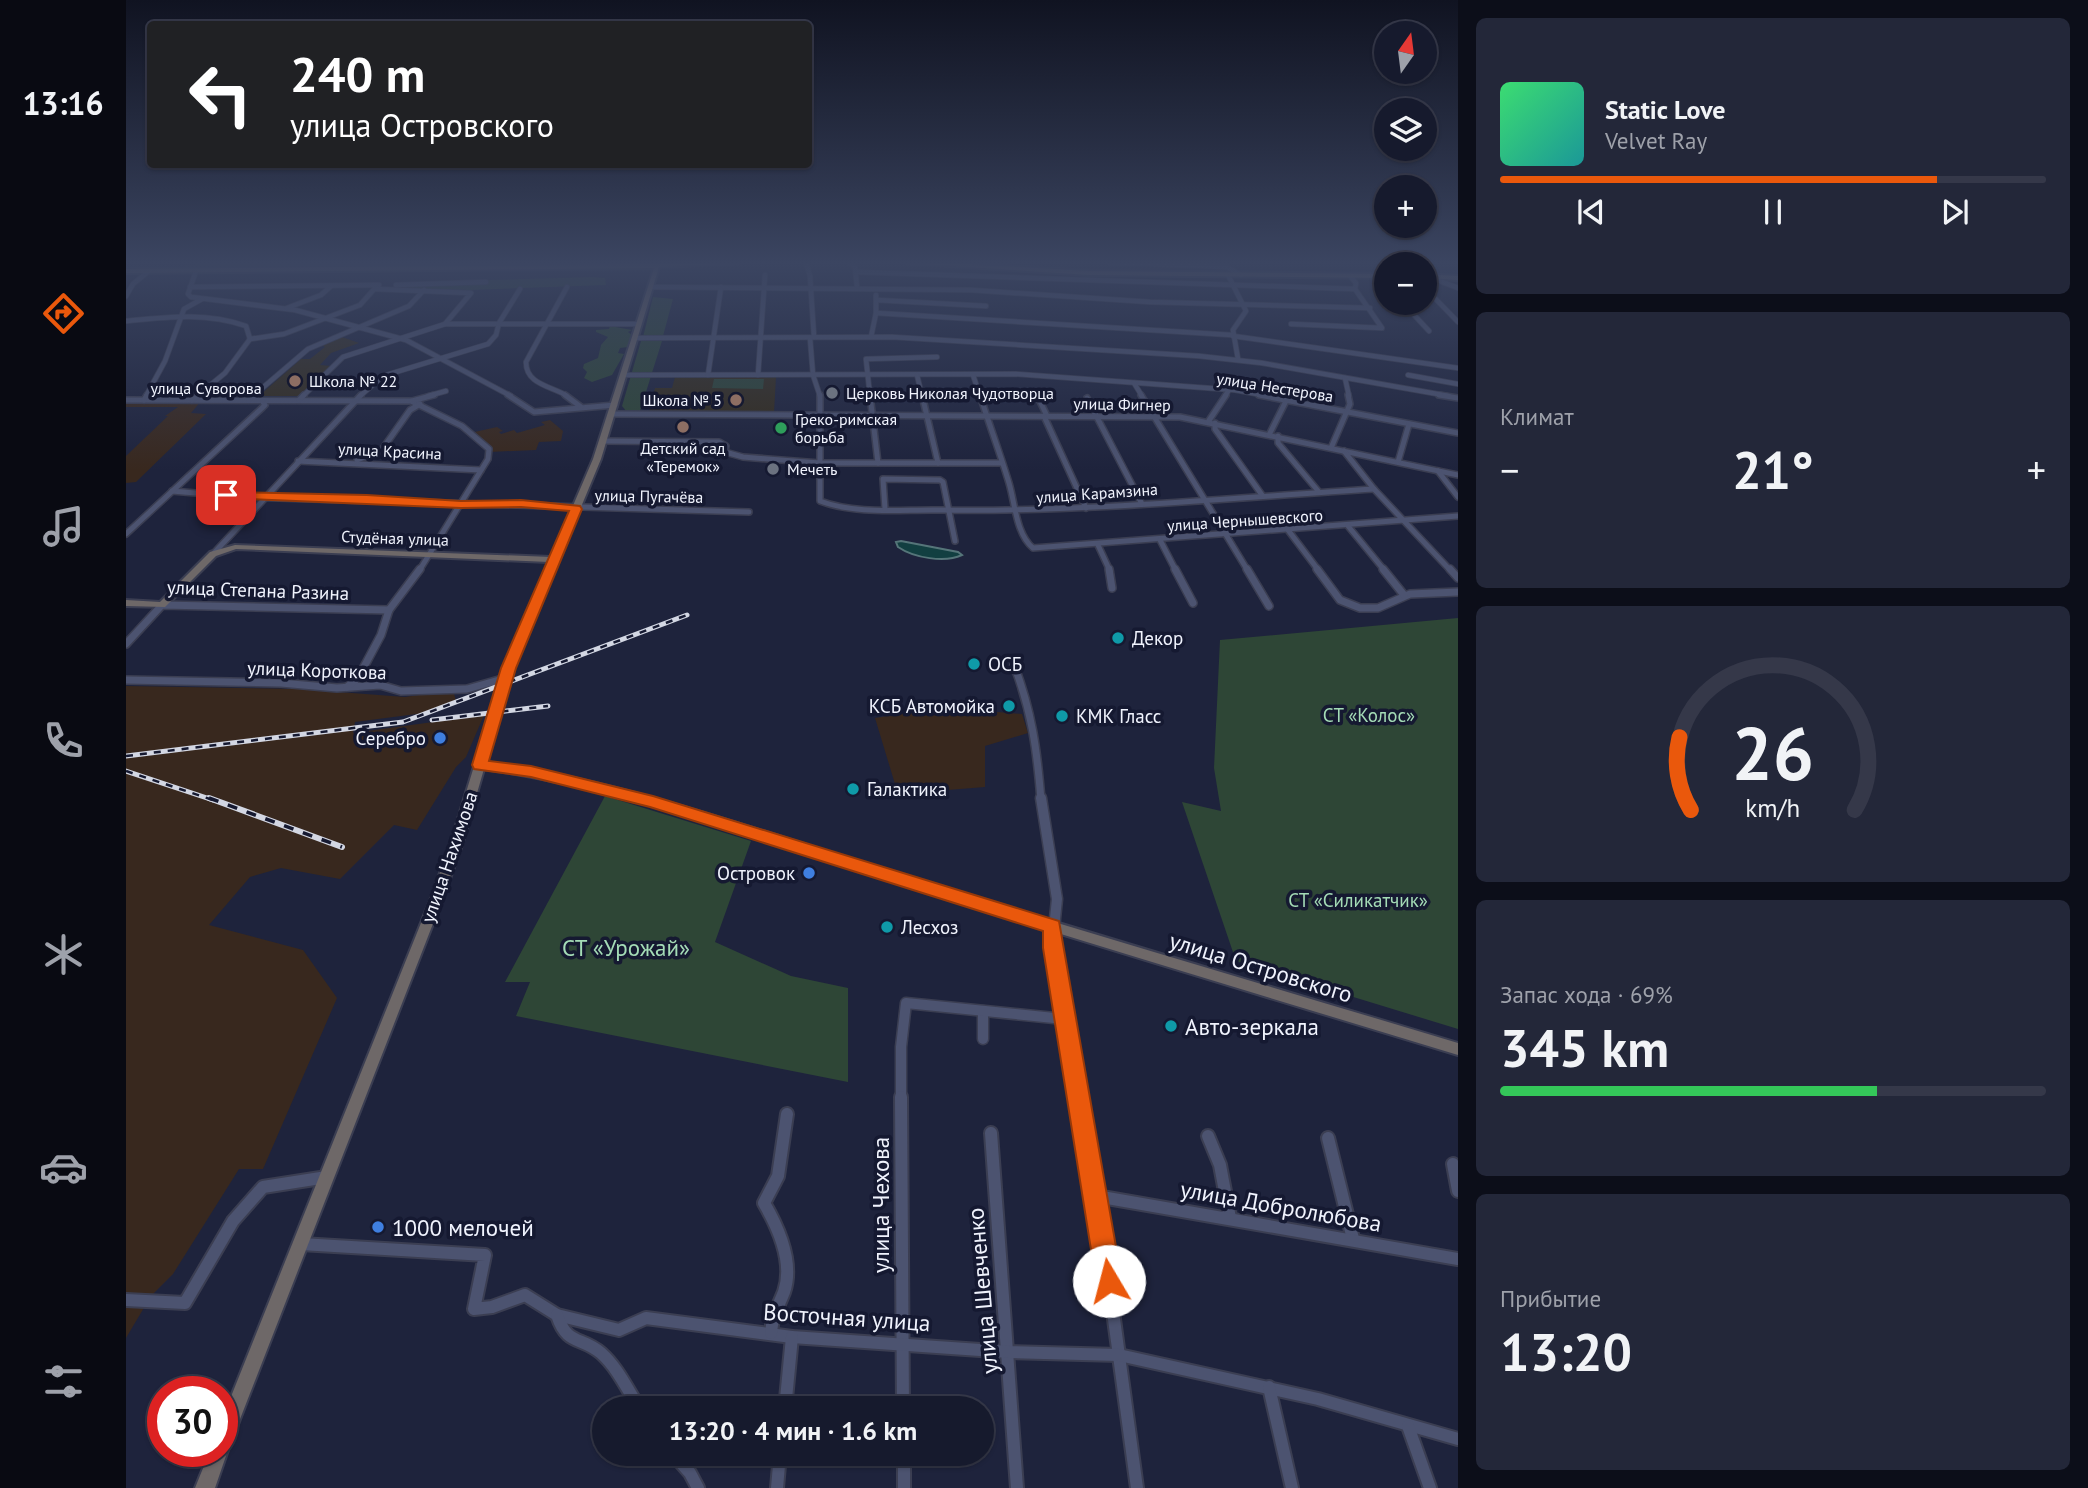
<!DOCTYPE html>
<html lang="ru">
<head>
<meta charset="utf-8">
<style>
	:root { --surface:#161a2d; --page:#232739; --text:#f1f3f6; --muted:#9ea1aa; --line:#353849; --accent:#ea580c }
	body { margin:0; font-family:"PT Sans",sans-serif; background:var(--page); color:var(--text); height:100vh; display:flex; flex-direction:column; font-size:26px; white-space:nowrap }
	* { box-sizing:border-box; margin:0 }
	p { font-size:23px; color:var(--muted) }
	.icon { flex:none; width:38px; height:38px; fill:none; stroke:currentColor; stroke-width:2; stroke-linecap:round; stroke-linejoin:round }
	.map { position:relative; flex:1; overflow:hidden }
	.panel { display:flex; flex-direction:column; gap:18px; padding:18px; background:#0c0e19; width:630px }
	.panel>* { flex:none }
	.hud { position:absolute; left:21px; top:21px; width:665px; height:147px; border-radius:7px; box-shadow:0 2px 5px #0004,0 0 0 2px var(--line); background:#202124; color:#fff; overflow:hidden }
	.needle { width:46px; rotate:14deg }
	.buttons { position:absolute; left:1248px; top:21px; display:grid; gap:14px }
	.buttons a { display:grid; place-items:center; width:63px; height:63px; border-radius:50%; background:var(--surface); box-shadow:0 2px 5px #0004,0 0 0 2px var(--line); font-size:35px }
	.speed { position:absolute; left:21px; top:1376px; display:flex; gap:14px; font-size:35px; font-weight:700; text-align:center }
	.speed>* { display:grid; place-content:center; width:91px; height:91px; border-radius:50%; background:var(--surface); box-shadow:0 2px 5px #0004,0 0 0 2px var(--line); line-height:1 }
	.speed .limit { border:10px solid #d22; background:#fff; color:#111 }
	.pin { position:absolute; display:grid; place-items:center; width:60px; height:60px; color:#fff; margin:-30px; border-radius:14px; box-shadow:0 4px 10px #0006 }
	.me { position:absolute; width:77px; margin:-38px; rotate:352deg; stroke-linejoin:round; filter:drop-shadow(0 0 5px #0008) }
	.turn { display:flex; align-items:center; gap:24px; height:147px; padding:0 28px; font-size:32px }
	.turn .icon { width:91px; height:91px; stroke-width:2.5 }
	.turn b { display:block; font-size:49px; line-height:60px }
	.big { font-size:52px; font-weight:700; line-height:1.1 }
	.panel .widget { flex:1; display:flex; flex-direction:column; justify-content:center; gap:10px; min-width:0; padding:0 24px; border-radius:10px; background:var(--page) }
	.panel .dial { align-items:center; gap:0 }
	.dial svg { height:182px; overflow:visible; fill:none; stroke:var(--line); stroke-width:7; stroke-linecap:round; text-anchor:middle }
	.dial text { fill:var(--text); stroke:none }
	.song { display:flex; align-items:center; gap:21px }
	.cover { width:84px; height:84px; border-radius:10px; background:linear-gradient(135deg,hsl(140 70% 55%),hsl(180 70% 35%)) }
	.played { height:7px; border-radius:4px; background:linear-gradient(90deg,var(--accent) 80%,var(--line) 80%) }
	.keys { display:flex; justify-content:space-around; direction:ltr }
	.heat { display:flex; justify-content:space-between; align-items:center; font-size:38px; direction:ltr }
	.charge { height:10px; border-radius:5px; background:linear-gradient(90deg,#34c759 69%,var(--line) 0) }
	.trip { position:absolute; left:466px; top:1396px; width:402px; height:70px; border-radius:35px; background:var(--surface); box-shadow:0 2px 5px #0004,0 0 0 2px var(--line); font-weight:700; line-height:70px; text-align:center }
	main { display:flex; flex:1; min-height:0 }
	.dock { display:flex; flex-direction:column; width:126px; justify-content:space-around; align-items:center; background:#090a12; color:var(--muted) }
	.dock .icon { width:49px; height:49px }
	.dock .on { color:var(--accent) }
	.dock b { font-size:32px; color:var(--text) }
	.map>svg:first-child { display:block }
</style>
</head>
<body>
<main>
<nav class="dock">
<b>13:16</b>
<svg class="icon on" aria-label="directions" viewBox="0 0 24 24"><path d="M12 3l9 9-9 9-9-9zM9 14v-3h6M13 9l2 2-2 2"/></svg>
<svg class="icon" aria-label="music" viewBox="0 0 24 24"><path d="M9 18V5l10-2v13"/><circle cx="6" cy="18" r="3"/><circle cx="16" cy="16" r="3"/></svg>
<svg class="icon" aria-label="phone" viewBox="0 0 24 24"><path d="M5 4h4l2 5-3 2q2 4 5 5l2-3 5 2v4C11 20 4 13 5 4z"/></svg>
<svg class="icon" aria-label="climate" viewBox="0 0 24 24"><path d="M12 3v18M4 7l16 10M4 17L20 7"/></svg>
<svg class="icon" aria-label="car" viewBox="0 0 24 24"><path d="M5 17H2v-5l4-1 3-4h7l3 4 3 1v5h-3M9 17h6M6 11h13"/><circle cx="7" cy="17" r="2"/><circle cx="17" cy="17" r="2"/></svg>
<svg class="icon" aria-label="filters" viewBox="0 0 24 24"><path d="M4 7h16M4 17h16"/><circle cx="9" cy="7" r="2"/><circle cx="15" cy="17" r="2"/></svg>
</nav>
<div class="map">
<svg width="1332" height="1488" viewBox="0 0 1332 1488">
	<rect width="100%" height="100%" fill="#1e233c"/>
	<g fill="#38281e">
		<polygon points="0,400 76,400 65,413 80,414 10,482 0,483 0,456 42,416 39,416 52,407 0,407"/>
		<polygon points="424,420 437,431 435,441 413,442 410,450 363,452 344,433 371,427 377,431 373,432 375,434 388,430 391,433 419,425 415,422"/>
		<polygon points="0,686 173,689 279,697 327,690 330,701 298,713 229,722 227,733 358,715 340,757 330,767 291,830 268,825 214,879 155,868 124,877 83,925 177,950 211,998 137,1169 113,1169 47,1274 25,1296 0,1338"/>
		<polygon points="814,707 896,714 902,733 859,746 859,787 772,794 749,718"/>
	</g>
	<g fill="#332b1b">
		<polygon points="216,337 233,343 205,353 194,365 205,366 173,396 133,396 175,359 184,359 199,347 194,344"/>
		<polygon points="549,377 650,377 648,413 523,412 529,388 546,388"/>
	</g>
	<g fill="#2e4636">
		<polygon points="119,262 297,262 291,266 52,269 63,265"/>
		<polygon points="466,277 479,278 480,285 344,290 256,288 357,283 363,280"/>
		<polygon points="527,297 547,299 537,336 517,337"/>
		<polygon points="484,326 506,330 502,332 506,335 502,347 494,348 492,353 498,354 486,375 466,382 458,378 461,372 457,368 458,364 472,358 475,345 482,337 470,332 470,330 483,329"/>
		<polygon points="515,341 536,341 514,411 501,412 496,406"/>
		<polygon points="588,379 638,379 637,389 586,388"/>
		<polygon points="1332,618 1332,1029 1110,961 1056,802 1095,811 1088,768 1094,640"/>
		<polygon points="479,796 625,841 589,942 665,976 722,988 722,1082 390,1016 404,982 379,982"/>
	</g>
	<path fill="#123f41" stroke="#557579" stroke-width="2" d="M775 541 832 552 836 555C819 563 788 558 772 547L770 542Z"/>
	<g fill="none" stroke-linecap="round" stroke-linejoin="round">
		<defs>
			<g id="street-far4">
				<polyline points="680,262 684,276 688,337"/>
				<polyline points="723,262 729,267 731,287"/>
				<polyline points="983,262 1101,267 1115,275"/>
				<polyline points="70,271 62,294 65,297 169,310 280,340 385,396"/>
				<polyline points="730,272 1229,289"/>
				<polyline points="1102,275 1120,311 1107,330 1112,359"/>
				<polyline points="1252,276 1260,284"/>
				<polyline points="1303,277 1332,288"/>
				<polyline points="270,285 360,282"/>
				<polyline points="64,287 253,285"/>
				<path d="M441 287 400 362C400 385 426 386 441 396"/>
				<polyline points="526,287 845,290 1024,302 1244,308"/>
				<polyline points="1298,287 1332,322"/>
				<polyline points="0,296 7,284 23,271"/>
				<polyline points="750,300 860,306"/>
				<polyline points="1277,303 1303,331"/>
				<polyline points="161,308 195,295 205,286"/>
				<polyline points="750,313 1106,335"/>
				<path d="M0 321C41 317 80 312 120 326L124 339"/>
				<polyline points="319,324 513,324"/>
				<polyline points="1165,324 1256,328 1229,289 1230,283 1224,276"/>
				<polyline points="1107,336 1332,368"/>
				<polyline points="745,337 750,313 750,295"/>
				<polyline points="509,338 766,337 1073,356 1136,363 1323,396"/>
				<polyline points="684,338 687,375 694,396"/>
				<polyline points="124,339 158,334 234,305 250,287"/>
				<polyline points="498,375 890,374 1109,390 1142,396"/>
				<polyline points="582,375 595,287"/>
				<polyline points="632,375 639,275"/>
				<polyline points="791,375 796,396"/>
				<polyline points="847,375 854,396"/>
				<polyline points="1282,375 1332,384"/>
				<polyline points="1219,378 1223,396"/>
				<polyline points="1008,383 1016,396"/>
				<polyline points="20,396 39,361 58,309 76,299"/>
				<polyline points="71,396 99,373 124,339"/>
				<polyline points="127,396 182,349 283,306 298,290"/>
				<polyline points="177,396 217,357 319,324 345,293 249,289"/>
				<polyline points="234,396 257,376 362,344 370,335 373,323 394,289"/>
				<polyline points="302,396 320,391"/>
				<polyline points="744,396 740,359 811,357"/>
				<polyline points="1099,396 1103,390"/>
			</g>
			<g id="street-far3">
				<polyline points="382,395 408,412 489,405"/>
				<polyline points="439,395 455,407"/>
				<path d="M694 395V501C731 515 777 509 816 510 960 512 1104 498 1248 489"/>
				<polyline points="744,395 752,463"/>
				<polyline points="796,395 812,463"/>
				<path d="M854 395C863 424 874 453 883 483 889 503 890 534 907 548L1332 516"/>
				<polyline points="911,395 921,416"/>
				<polyline points="1015,395 1122,571"/>
				<polyline points="1133,395 1332,433"/>
				<polyline points="1313,395 1332,398"/>
				<polyline points="961,398 1016,504"/>
				<polyline points="0,400 285,401 336,426 363,449 362,459 293,571"/>
				<polyline points="18,400 21,395"/>
				<polyline points="66,400 74,395"/>
				<polyline points="123,400 129,395"/>
				<polyline points="173,400 178,395"/>
				<polyline points="286,401 308,395"/>
				<polyline points="486,414 1054,417 1332,475"/>
				<polyline points="918,416 960,508"/>
				<polyline points="1082,422 1100,395"/>
				<polyline points="1089,423 1089,429 1136,495"/>
				<polyline points="1143,435 1160,401"/>
				<polyline points="1152,436 1152,443 1193,492"/>
				<polyline points="477,441 593,442 600,446 599,452 617,457 694,463 875,463"/>
				<polyline points="1205,448 1224,404 1222,395"/>
				<polyline points="1218,451 1248,489 1325,571"/>
				<polyline points="231,460 255,451 284,410 294,404"/>
				<polyline points="172,461 355,470"/>
				<polyline points="1272,462 1283,424"/>
				<polyline points="1312,471 1332,497"/>
				<polyline points="46,491 116,497 623,512"/>
				<polyline points="759,509 757,479 814,480 817,482 829,541"/>
				<polyline points="1222,526 1259,571"/>
				<polyline points="1162,530 1193,571"/>
				<polyline points="0,534 136,408 139,405 137,402"/>
				<polyline points="1034,540 1050,571"/>
				<polyline points="972,545 984,571"/>
				<polyline points="87,554 235,395"/>
			</g>
			<g id="street-far2">
				<polyline points="983,569 986,588"/>
				<polyline points="1049,569 1067,603"/>
				<polyline points="1121,569 1143,606"/>
				<polyline points="1191,569 1214,600 1234,608 1252,608 1284,594 1332,592"/>
				<polyline points="1257,569 1278,595"/>
				<polyline points="1324,569 1332,578"/>
				<polyline points="0,644 36,605 263,610"/>
				<path d="M888 665C906 712 911 750 915 800"/>
				<polyline points="0,680 155,683 211,688 254,685 275,691 341,689 380,678"/>
				<polyline points="221,687 232,678 255,635 263,610 294,569"/>
			</g>
			<g id="street-far1">
				<polyline points="915,798 931,899 926,948 953,1098"/>
				<polyline points="857,1011 857,1039"/>
				<polyline points="775,1098 775,1047 780,1003 938,1019"/>
			</g>
			<g id="street">
				<polyline points="775,1097 777,1409"/>
				<polyline points="952,1097 976,1231 1011,1488"/>
				<polyline points="865,1133 891,1488"/>
				<polyline points="1082,1136 1094,1165 1104,1218"/>
				<polyline points="1202,1138 1227,1239"/>
				<polyline points="1327,1164 1332,1191"/>
				<polyline points="970,1196 1332,1259"/>
				<polyline points="175,1244 359,1255 348,1309 366,1307 399,1295 431,1315 493,1330 520,1318 666,1337 883,1352 993,1355 1192,1399 1332,1439"/>
				<polyline points="0,1300 59,1303 107,1221 137,1187 201,1177"/>
				<path d="M431 1315C441 1346 455 1336 475 1353 492 1368 502 1391 514 1409"/>
				<path d="M645 1333C646 1317 652 1307 658 1292 668 1263 652 1227 638 1203L652 1176 661 1114"/>
				<polyline points="1143,1387 1166,1488"/>
				<polyline points="659,1409 666,1337"/>
				<polyline points="1282,1426 1304,1488"/>
				<polyline points="547,1454 564,1473 572,1488"/>
				<polyline points="778,1454 778,1488"/>
				<polyline points="651,1488 654,1454"/>
			</g>
			<g id="secondary">
				<path d="M585 262H615L613 263 533 267 475 459 388 668 360 762C499 781 640 833 774 875 959 932 1146 987 1332 1043V1055C1145 998 957 942 771 883 636 840 498 789 358 769L336 845 317 898 102 1450 89 1488H69L84 1451H96V1419L305 898 324 845 378 668 423 562 110 549 90 556 39 607 0 606V600L34 602 84 552 109 545 425 557 467 459 528 268 0 273V269L531 264Z"/>
				<polygon points="779,262 804,262 963,271 1260,274 1260,278 963,275 781,263"/>
				<polygon points="1298,274 1332,276 1332,280 1298,278"/>
			</g>
		</defs>
		<use href="#street-far4" stroke="#3b3e52" stroke-width="6"/>
		<use href="#street-far3" stroke="#3b3e52" stroke-width="8"/>
		<use href="#street-far2" stroke="#3b3e52" stroke-width="10"/>
		<use href="#street-far1" stroke="#3b3e52" stroke-width="13"/>
		<use href="#street" stroke="#3b3e52" stroke-width="16"/>
		<use href="#secondary" stroke="#3b3e52" stroke-width="4"/>
		<use href="#street-far4" stroke="#4c5370" stroke-width="4.5"/>
		<use href="#street-far3" stroke="#4c5370" stroke-width="5"/>
		<use href="#street-far2" stroke="#4c5370" stroke-width="7"/>
		<use href="#street-far1" stroke="#4c5370" stroke-width="10"/>
		<use href="#street" stroke="#4c5370" stroke-width="12"/>
		<use href="#secondary" fill="#6e6868" fill-rule="evenodd"/>
		<defs>
			<g id="rail-far1">
				<polyline points="306,720 422,706"/>
				<polyline points="0,756 277,722 561,615"/>
				<polyline points="0,771 87,800"/>
			</g>
			<polyline id="rail" points="83,798 216,847"/>
		</defs>
		<use href="#rail-far1" stroke="#d3d7e3" stroke-width="5"/>
		<use href="#rail" stroke="#d3d7e3" stroke-width="6"/>
		<use href="#rail-far1" stroke="#151931" stroke-width="2.5" stroke-dasharray="7" stroke-linecap="butt"/>
		<use href="#rail" stroke="#151931" stroke-width="3.5" stroke-dasharray="10" stroke-linecap="butt"/>
	</g>
	<linearGradient id="sky" x2="0" y2="1"><stop stop-color="#101321"/><stop offset="0.56" stop-color="#3b4561"/><stop offset="1" stop-color="#3b4561" stop-opacity="0"/></linearGradient>
	<rect width="1332" height="470" fill="url(#sky)"/>
	<polygon fill="#ea580c" stroke="#983908" stroke-width="2" points="100,492 241,495 335,501 395,500 454,506 456,509 390,668 363,761 405,766 527,796 933,921 996,1281 992,1290 983,1293 974,1290 970,1281 917,948 917,931 524,807 405,777 348,769 346,765 375,668 443,511 395,507 335,508 96,498 94,495"/>
	<g fill="#8d6e63" stroke="#151931" stroke-width="2.5">
		<circle cx="169" cy="381" r="7"/>
		<circle cx="610" cy="400" r="7"/>
		<circle cx="557" cy="427" r="7"/>
	</g>
	<g fill="#6b7280" stroke="#151931" stroke-width="2.5">
		<circle cx="706" cy="393" r="7"/>
		<circle cx="647" cy="469" r="7"/>
	</g>
	<circle fill="#2e9e5b" stroke="#151931" stroke-width="2.5" cx="655" cy="428" r="7"/>
	<g fill="#0f9aa8" stroke="#151931" stroke-width="2.5">
		<circle cx="992" cy="638" r="7"/>
		<circle cx="848" cy="664" r="7"/>
		<circle cx="883" cy="706" r="7"/>
		<circle cx="936" cy="716" r="7"/>
		<circle cx="727" cy="789" r="7"/>
		<circle cx="761" cy="927" r="7"/>
		<circle cx="1045" cy="1026" r="7"/>
	</g>
	<g fill="#3f7fe0" stroke="#151931" stroke-width="2.5">
		<circle cx="314" cy="738" r="7"/>
		<circle cx="683" cy="873" r="7"/>
		<circle cx="252" cy="1227" r="7"/>
	</g>
	<g text-anchor="middle" dominant-baseline="central" stroke-width="7" stroke-linejoin="round" paint-order="stroke">
		<g font-size="16" fill="#f0f3fd" stroke="#151931" text-anchor="start">
			<text x="183" y="381">Школа № 22</text>
			<text x="720" y="393">Церковь Николая Чудотворца</text>
			<text x="596" y="400" text-anchor="end">Школа № 5</text>
			<text x="669" y="419">Греко-римская<tspan x="669" dy="18">борьба</tspan></text>
			<text x="557" y="448" text-anchor="middle">Детский сад<tspan x="557" dy="18">«Теремок»</tspan></text>
			<text x="661" y="469">Мечеть</text>
		</g>
		<g font-size="16" fill="#f0f3fd" stroke="#151931">
			<text transform="translate(1149 387) rotate(9)">улица Нестерова</text>
			<text x="80" y="388">улица Суворова</text>
			<text transform="translate(996 404) rotate(1)">улица Фигнер</text>
			<text transform="translate(264 451) rotate(3)">улица Красина</text>
			<text transform="translate(971 493) rotate(-4)">улица Карамзина</text>
			<text transform="translate(523 496) rotate(1)">улица Пугачёва</text>
			<text transform="translate(1119 520) rotate(-4)">улица Чернышевского</text>
			<text transform="translate(269 538) rotate(2)">Студёная улица</text>
		</g>
		<g font-size="19" fill="#f0f3fd" stroke="#151931">
			<text transform="translate(132 590) rotate(2)">улица Степана Разина</text>
			<text transform="translate(191 670) rotate(2)">улица Короткова</text>
			<text transform="translate(323 857) rotate(-71)">улица Нахимова</text>
		</g>
		<g font-size="19" fill="#f0f3fd" stroke="#151931" text-anchor="start">
			<text x="1006" y="638">Декор</text>
			<text x="862" y="664">ОСБ</text>
			<text x="869" y="706" text-anchor="end">КСБ Автомойка</text>
			<text x="950" y="716">КМК Гласс</text>
			<text x="300" y="738" text-anchor="end">Серебро</text>
			<text x="741" y="789">Галактика</text>
			<text x="669" y="873" text-anchor="end">Островок</text>
			<text x="775" y="927">Лесхоз</text>
		</g>
		<g font-size="19" fill="#a4dcb6" stroke="#151931">
			<text x="1243" y="715">СТ «Колос»</text>
			<text x="1232" y="900">СТ «Силикатчик»</text>
		</g>
		<g font-size="23" fill="#a4dcb6" stroke="#151931">
			<text x="500" y="947">СТ «Урожай»</text>
		</g>
		<g font-size="23" fill="#f0f3fd" stroke="#151931">
			<text transform="translate(1135 967) rotate(17)">улица Островского</text>
			<text transform="translate(754 1205) rotate(-90)">улица Чехова</text>
			<text transform="translate(1155 1206) rotate(10)">улица Добролюбова</text>
			<text transform="translate(856 1291) rotate(-95)">улица Шевченко</text>
			<text transform="translate(721 1317) rotate(4)">Восточная улица</text>
		</g>
		<g font-size="23" fill="#f0f3fd" stroke="#151931" text-anchor="start">
			<text x="1059" y="1026">Авто-зеркала</text>
			<text x="266" y="1227">1000 мелочей</text>
		</g>
	</g>
</svg>
<div class="buttons">
<a><svg class="needle" viewBox="-14 -14 28 28"><path d="M0-13l5 13h-10z" fill="#e53935"/><path d="M0 13l5-13h-10z" fill="#9ea1aa"/></svg></a>
<a><svg class="icon" aria-label="layers" viewBox="0 0 24 24"><path d="M12 4l9 5-9 5-9-5zM3 14l9 5 9-5"/></svg></a>
<a>+</a>
<a>−</a>
</div>
<div class="speed"><div class="limit">30</div></div>
<div class="pin" style="left:100px;top:495px;background:#d93025"><svg class="icon" aria-label="arrive" viewBox="0 0 24 24"><path d="M6 21V4h12l-3 4 3 4H6"/></svg></div>
<svg class="me" style="left:983px;top:1281px" viewBox="-20 -20 40 40"><circle r="19" fill="#fff"/><path d="M0-13L10 11 0 6-10 11z" fill="#ea580c"/></svg>
<div class="trip">13:20 · 4 мин · 1.6 km</div>
<div class="hud">
<div class="turn"><svg class="icon" aria-label="left" viewBox="0 0 24 24"><path d="M17 20v-9H6M10 6l-5 5 5 5"/></svg><div><b>240 m</b>улица Островского</div></div>
</div>
</div>
<section class="panel">
<div class="widget">
<div class="song"><i class="cover"></i><div><b>Static Love</b><p>Velvet Ray</p></div></div>
<div class="played"></div>
<div class="keys"><svg class="icon" aria-label="previous" viewBox="0 0 24 24"><path d="M18 5L8 12l10 7zM5 5v14"/></svg><svg class="icon" aria-label="pause" viewBox="0 0 24 24"><path d="M8 5v14M16 5v14"/></svg><svg class="icon" aria-label="next" viewBox="0 0 24 24"><path d="M6 5l10 7-10 7zM19 5v14"/></svg></div>
</div>
<div class="widget"><p>Климат</p>
<div class="heat"><a>−</a><b class="big">21°</b><a>+</a></div>
</div>
<div class="widget dial"><svg viewBox="0 0 100 80">
<path d="M14 69A42 42 0 1 1 86 69"/>
<path d="M14 69A42 42 0 0 1 9 37" stroke="#ea580c"/>
<text x="50" y="56" font-size="32" font-weight="700">26</text>
<text x="50" y="72" font-size="11">km/h</text>
</svg></div>
<div class="widget"><p>Запас хода · 69%</p><b class="big">345 km</b><div class="charge"></div></div>
<div class="widget"><p>Прибытие</p><b class="big">13:20</b></div>
</section>
</main>
</body>
</html>
